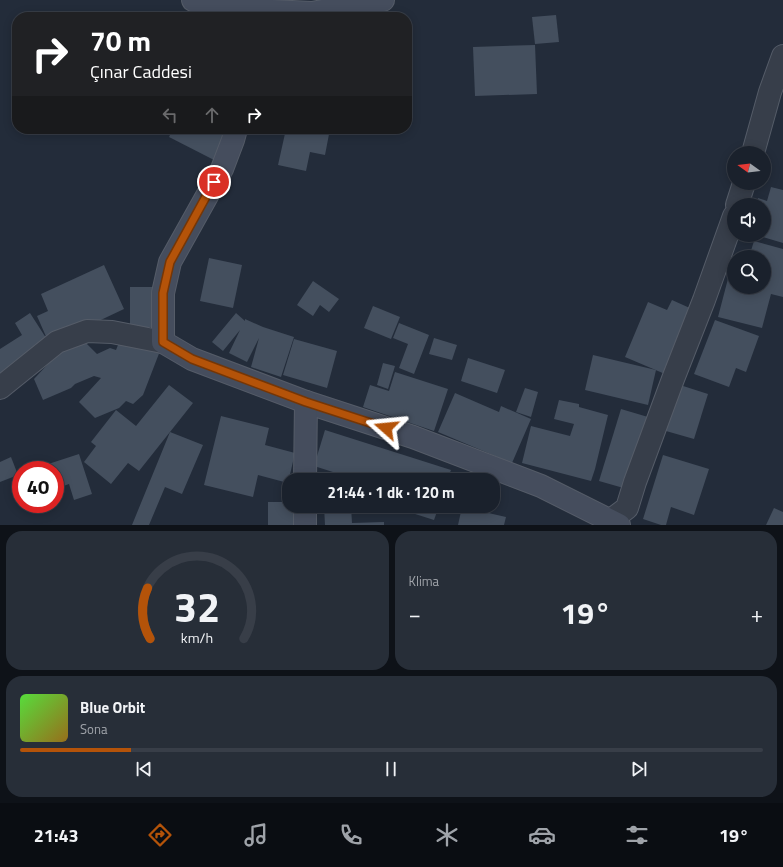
<!DOCTYPE html>
<html lang="tr">
<head>
<meta charset="utf-8">
<style>
	:root { --surface:#1a212c; --page:#272e38; --text:#f1f3f6; --muted:#9fa3a9; --line:#383e48; --accent:#b45309 }
	body { margin:0; font-family:"Titillium Web",sans-serif; background:var(--page); color:var(--text); height:100vh; display:flex; flex-direction:column; font-size:15px; white-space:nowrap }
	* { box-sizing:border-box; margin:0 }
	p { font-size:13px; color:var(--muted) }
	.icon { flex:none; width:22px; height:22px; fill:none; stroke:currentColor; stroke-width:2; stroke-linecap:round; stroke-linejoin:round }
	.map { position:relative; height:525px; overflow:hidden }
	.details { display:flex; flex-direction:column; gap:6px; padding:6px; background:#0e1218; flex:1 }
	.details>* { flex:none }
	.hud { position:absolute; left:12px; top:12px; width:400px; height:122px; border-radius:16px; box-shadow:0 2px 10px #0003,0 0 0 1px var(--line); background:#202124; color:#fff; overflow:hidden }
	.needle { width:26px; rotate:285deg }
	.controls { position:absolute; left:727px; top:146px; display:grid; gap:8px }
	.controls a { display:grid; place-items:center; width:44px; height:44px; border-radius:50%; background:var(--surface); box-shadow:0 2px 10px #0003,0 0 0 1px var(--line); font-size:20px }
	.speed { position:absolute; left:12px; top:461px; display:flex; gap:8px; font-size:20px; font-weight:700; text-align:center }
	.speed>* { display:grid; place-content:center; width:52px; height:52px; border-radius:50%; background:var(--surface); box-shadow:0 2px 10px #0003,0 0 0 1px var(--line); line-height:1 }
	.speed .limit { border:6px solid #d22; background:#fff; color:#111 }
	.pin { position:absolute; display:grid; place-items:center; width:34px; height:34px; color:#fff; margin:-17px; border:2px solid #fff; border-radius:50%; box-shadow:0 1px 4px #0007 }
	.me { position:absolute; width:44px; margin:-22px; rotate:288deg; stroke-linejoin:round; filter:drop-shadow(0 0 3px #0008) }
	.turn { display:flex; align-items:center; gap:14px; height:84px; padding:0 12px; font-size:18px }
	.turn .icon { width:52px; height:52px; stroke-width:2.5 }
	.turn b { display:block; font-size:28px; line-height:34px }
	.lanes { display:flex; align-items:center; height:38px; padding:0 12px; background:#0003; justify-content:center; gap:20px; direction:ltr }
	.lanes .off { opacity:.35 }
	.big { font-size:30px; font-weight:700; line-height:1.1 }
	.details .card { flex:1; display:flex; flex-direction:column; justify-content:center; gap:6px; min-width:0; padding:0 14px; border-radius:16px; background:var(--page) }
	.details .dial { align-items:center; gap:0 }
	.dial svg { height:104px; overflow:visible; fill:none; stroke:var(--line); stroke-width:7; stroke-linecap:round; text-anchor:middle }
	.dial text { fill:var(--text); stroke:none }
	.song { display:flex; align-items:center; gap:12px }
	.cover { width:48px; height:48px; border-radius:6px; background:linear-gradient(135deg,hsl(110 70% 55%),hsl(40 70% 35%)) }
	.played { height:4px; border-radius:2px; background:linear-gradient(90deg,var(--accent) 15%,var(--line) 15%) }
	.keys { display:flex; justify-content:space-around; direction:ltr }
	.heat { display:flex; justify-content:space-between; align-items:center; font-size:22px; direction:ltr }
	.details .tiles { flex:1; display:grid; gap:6px; grid-template-columns:1fr 1fr }
	.card:last-child { grid-column:span 2 }
	.trip { position:absolute; left:282px; top:473px; width:218px; height:40px; border-radius:16px; background:var(--surface); box-shadow:0 2px 10px #0003,0 0 0 1px var(--line); font-weight:700; line-height:40px; text-align:center }
	.menu { display:flex; height:64px; justify-content:space-around; align-items:center; background:#0a0d12; color:var(--muted) }
	.menu .icon { width:28px; height:28px }
	.menu .on { color:var(--accent) }
	.menu b { font-size:18px; color:var(--text) }
	.map>svg:first-child { display:block }
</style>
</head>
<body>
<div class="map">
<svg width="783" height="525" viewBox="0 0 783 525">
	<rect width="100%" height="100%" fill="#232c3a"/>
	<g fill="#444f5e">
		<polygon points="556,15 559,42 535,44 532,17"/>
		<polygon points="535,45 537,94 475,96 473,47"/>
		<polygon points="173,129 230,129 214,160 169,137"/>
		<polygon points="286,129 330,129 325,155 310,152 306,171 278,165"/>
		<polygon points="771,187 783,190 783,243 756,235 764,235 764,205 757,205 758,198 767,201"/>
		<polygon points="754,241 783,249 783,297 771,294 762,328 718,317 730,271 734,272 734,287 764,287 764,257 749,257"/>
		<polygon points="209,258 242,265 233,308 200,301"/>
		<polygon points="104,265 124,309 50,344 0,387 0,349 22,335 15,323 30,313 48,341 37,316 48,311 41,294"/>
		<polygon points="313,281 339,299 329,312 320,305 313,316 297,305"/>
		<rect x="130" y="287" width="30" height="40"/>
		<polygon points="672,300 692,309 665,374 625,357 648,302 667,310"/>
		<polygon points="373,306 400,317 391,339 364,328"/>
		<polygon points="236,313 245,321 245,319 263,327 294,337 281,377 251,367 259,338 247,362 229,353 240,330 223,351 212,342"/>
		<polygon points="715,320 759,336 746,372 736,368 729,387 694,374"/>
		<polygon points="399,323 429,335 414,374 399,368 408,344 393,338"/>
		<polygon points="122,335 160,351 143,395 133,404 126,401 119,408 95,418 79,402 101,378 94,376 75,384 71,388 43,400 34,379 61,350 83,340 97,354 110,348 116,350"/>
		<polygon points="434,338 457,345 452,360 429,354"/>
		<polygon points="294,339 337,351 327,388 283,375"/>
		<polygon points="593,355 656,370 648,405 585,390"/>
		<polygon points="468,358 505,370 497,393 461,381"/>
		<polygon points="383,363 395,366 388,389 377,385"/>
		<polygon points="395,372 448,389 434,431 363,407 370,385 389,391"/>
		<polygon points="169,385 193,403 139,471 128,463 111,484 84,462 96,446 91,442 116,410 136,426"/>
		<polygon points="680,385 708,394 694,439 666,431"/>
		<polygon points="525,388 538,392 531,417 516,412"/>
		<polygon points="455,393 499,412 501,406 531,419 512,463 438,432"/>
		<polygon points="559,400 579,404 579,407 608,415 595,469 591,481 522,463 531,426 570,436 574,424 554,419"/>
		<polygon points="621,409 648,417 627,489 599,481"/>
		<polygon points="221,416 269,428 265,445 295,453 288,483 258,475 253,497 204,485"/>
		<polygon points="325,430 451,470 447,480 358,480 314,466"/>
		<polygon points="170,432 203,445 182,494 165,487 149,525 132,525"/>
		<polygon points="79,454 92,494 74,500 69,484 55,489 55,470 36,470 36,468"/>
		<polygon points="663,455 709,469 694,515 671,507 666,525 661,525 643,519"/>
		<polygon points="11,457 18,475 0,482 0,462"/>
		<polygon points="268,502 289,502 289,506 293,506 293,525 268,525"/>
		<polygon points="324,506 351,506 352,523 384,522 384,525 325,525"/>
		<polygon points="390,506 439,506 434,520"/>
		<polygon points="462,507 506,517 504,525 458,525"/>
		<polygon points="774,508 783,512 783,525 766,525"/>
	</g>
	<g fill="none" stroke-linecap="round" stroke-linejoin="round">
		<defs>
			<g id="street">
				<polyline points="753,153 770,92 783,56"/>
				<polyline points="737,205 744,183"/>
				<polyline points="0,388 57,342 87,331 112,332 163,342"/>
				<polyline points="611,520 627,508 635,482 673,379 704,300 734,216"/>
			</g>
			<g id="secondary">
				<polyline points="193,0 198,2 251,10 312,13 383,0"/>
				<polyline points="236,129 233,140 222,169 170,262 163,293 163,342 192,359 306,402 413,437 541,486 619,525"/>
				<polyline points="305,480 306,402"/>
				<polyline points="305,525 305,506"/>
			</g>
		</defs>
		<use href="#street" stroke="#555c68" stroke-width="24"/>
		<use href="#secondary" stroke="#555c68" stroke-width="24"/>
		<use href="#street" stroke="#373e4a" stroke-width="22"/>
		<use href="#secondary" stroke="#454d5d" stroke-width="22"/>
	</g>
	<g fill="none" stroke-linecap="round" stroke-linejoin="round">
		<defs>
			<polyline id="route" points="214,182 170,262 163,293 163,342 192,359 306,402 386,428"/>
		</defs>
		<use href="#route" stroke="#753606" stroke-width="10"/>
		<use href="#route" stroke="#b45309" stroke-width="7"/>
	</g>
</svg>
<div class="controls">
<a><svg class="needle" viewBox="-14 -14 28 28"><path d="M0-13l5 13h-10z" fill="#e53935"/><path d="M0 13l5-13h-10z" fill="#9fa3a9"/></svg></a>
<a><svg class="icon" aria-label="sound" viewBox="0 0 24 24"><path d="M4 9h4l5-4v14l-5-4H4zM17 9q2 3 0 6"/></svg></a>
<a><svg class="icon" aria-label="search" viewBox="0 0 24 24"><circle cx="10" cy="10" r="6"/><path d="M15 15l6 6"/></svg></a>
</div>
<div class="speed"><div class="limit">40</div></div>
<div class="pin" style="left:214px;top:182px;background:#d93025"><svg class="icon" aria-label="arrive" viewBox="0 0 24 24"><path d="M6 21V4h12l-3 4 3 4H6"/></svg></div>
<svg class="me" style="left:386px;top:428px" viewBox="-20 -20 40 40"><path d="M0-17L14 15 0 8-14 15z" fill="#b45309" stroke="#fff" stroke-width="4"/></svg>
<div class="trip">21:44 · 1 dk · 120 m</div>
<div class="hud">
<div class="turn"><svg class="icon" aria-label="right" viewBox="0 0 24 24"><path d="M7 20v-9h11M14 6l5 5-5 5"/></svg><div><b>70 m</b>Çınar Caddesi</div></div>
<div class="lanes"><svg class="icon off" aria-label="left" viewBox="0 0 24 24"><path d="M17 20v-9H6M10 6l-5 5 5 5"/></svg><svg class="icon off" aria-label="ahead" viewBox="0 0 24 24"><path d="M12 20V5M6 11l6-6 6 6"/></svg><svg class="icon" aria-label="right" viewBox="0 0 24 24"><path d="M7 20v-9h11M14 6l5 5-5 5"/></svg></div>
</div>
</div>
<section class="details">
<div class="tiles">
<div class="card dial"><svg viewBox="0 0 100 80">
<path d="M14 69A42 42 0 1 1 86 69"/>
<path d="M14 69A42 42 0 0 1 12 30" stroke="#b45309"/>
<text x="50" y="56" font-size="32" font-weight="700">32</text>
<text x="50" y="72" font-size="11">km/h</text>
</svg></div>
<div class="card"><p>Klima</p>
<div class="heat"><a>−</a><b class="big">19°</b><a>+</a></div>
</div>
<div class="card">
<div class="song"><i class="cover"></i><div><b>Blue Orbit</b><p>Sona</p></div></div>
<div class="played"></div>
<div class="keys"><svg class="icon" aria-label="previous" viewBox="0 0 24 24"><path d="M18 5L8 12l10 7zM5 5v14"/></svg><svg class="icon" aria-label="pause" viewBox="0 0 24 24"><path d="M8 5v14M16 5v14"/></svg><svg class="icon" aria-label="next" viewBox="0 0 24 24"><path d="M6 5l10 7-10 7zM19 5v14"/></svg></div>
</div>
</div>
</section>
<nav class="menu">
<b>21:43</b>
<svg class="icon on" aria-label="directions" viewBox="0 0 24 24"><path d="M12 3l9 9-9 9-9-9zM9 14v-3h6M13 9l2 2-2 2"/></svg>
<svg class="icon" aria-label="music" viewBox="0 0 24 24"><path d="M9 18V5l10-2v13"/><circle cx="6" cy="18" r="3"/><circle cx="16" cy="16" r="3"/></svg>
<svg class="icon" aria-label="phone" viewBox="0 0 24 24"><path d="M5 4h4l2 5-3 2q2 4 5 5l2-3 5 2v4C11 20 4 13 5 4z"/></svg>
<svg class="icon" aria-label="climate" viewBox="0 0 24 24"><path d="M12 3v18M4 7l16 10M4 17L20 7"/></svg>
<svg class="icon" aria-label="car" viewBox="0 0 24 24"><path d="M5 17H2v-5l4-1 3-4h7l3 4 3 1v5h-3M9 17h6M6 11h13"/><circle cx="7" cy="17" r="2"/><circle cx="17" cy="17" r="2"/></svg>
<svg class="icon" aria-label="filters" viewBox="0 0 24 24"><path d="M4 7h16M4 17h16"/><circle cx="9" cy="7" r="2"/><circle cx="15" cy="17" r="2"/></svg>
<b>19°</b>
</nav>
</body>
</html>
